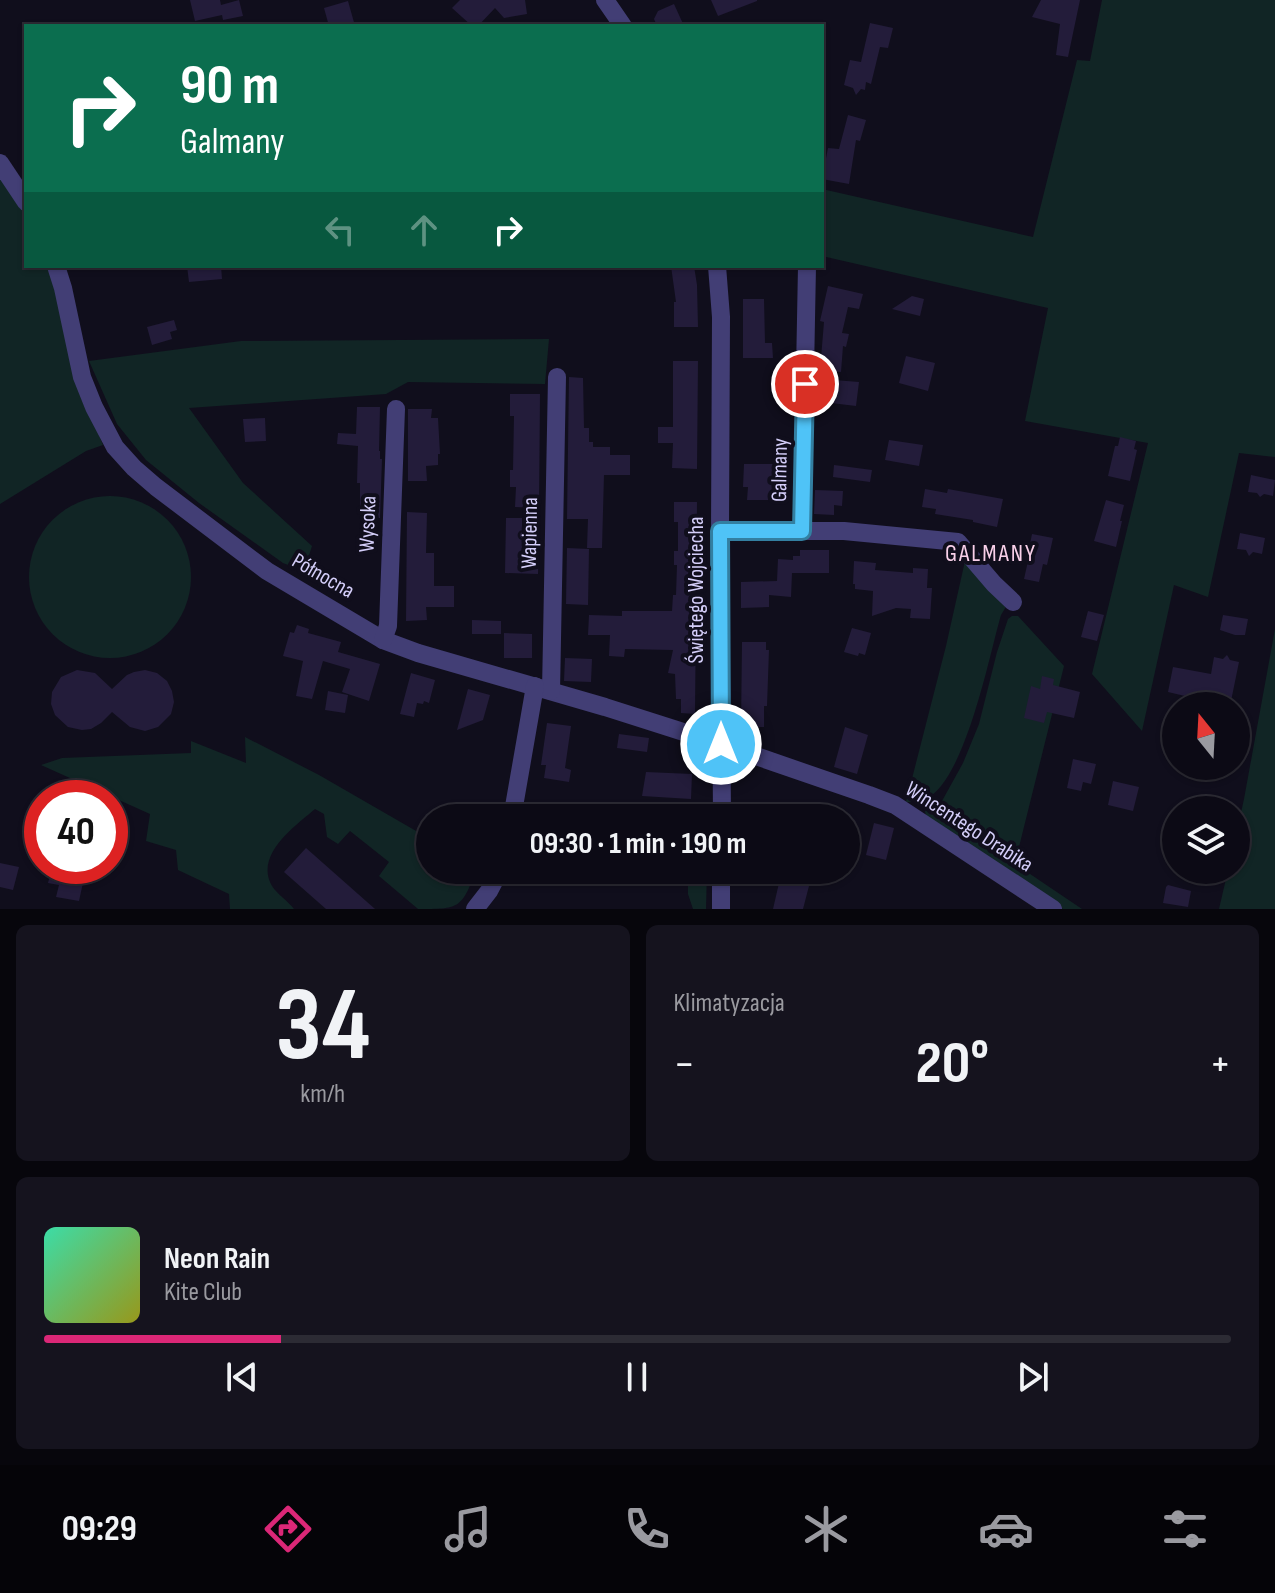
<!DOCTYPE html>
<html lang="pl">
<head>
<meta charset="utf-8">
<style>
	:root { --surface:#0c0a15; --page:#15131e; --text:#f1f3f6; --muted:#9a9aa0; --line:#2c2b34; --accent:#db2777 }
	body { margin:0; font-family:"Sofia Sans Condensed",sans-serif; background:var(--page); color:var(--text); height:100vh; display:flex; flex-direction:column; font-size:30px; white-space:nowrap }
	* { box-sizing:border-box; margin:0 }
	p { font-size:26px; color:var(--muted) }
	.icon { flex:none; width:44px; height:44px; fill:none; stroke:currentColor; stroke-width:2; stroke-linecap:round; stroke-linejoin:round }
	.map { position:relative; height:909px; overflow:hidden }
	.side { display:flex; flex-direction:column; gap:16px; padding:16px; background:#07060c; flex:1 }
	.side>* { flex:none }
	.hud { position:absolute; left:24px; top:24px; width:800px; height:244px; border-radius:0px; box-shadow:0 2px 6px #0004,0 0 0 2px var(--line); background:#0b6e4f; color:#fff; overflow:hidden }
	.needle { width:52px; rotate:342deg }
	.controls { position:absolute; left:1162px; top:692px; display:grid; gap:16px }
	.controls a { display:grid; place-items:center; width:88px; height:88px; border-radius:50%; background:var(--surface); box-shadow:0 2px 6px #0004,0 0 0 2px var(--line); font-size:40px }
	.speed { position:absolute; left:24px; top:780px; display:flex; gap:16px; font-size:40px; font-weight:700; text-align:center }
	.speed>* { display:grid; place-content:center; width:104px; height:104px; border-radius:50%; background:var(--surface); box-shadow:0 2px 6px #0004,0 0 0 2px var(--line); line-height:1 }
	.speed .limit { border:12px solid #d22; background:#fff; color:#111 }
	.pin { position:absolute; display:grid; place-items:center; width:68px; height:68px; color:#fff; margin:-34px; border:4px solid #fff; border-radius:50%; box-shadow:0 2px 8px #0007 }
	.me { position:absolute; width:88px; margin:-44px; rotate:0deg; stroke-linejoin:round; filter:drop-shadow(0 0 6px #0008) }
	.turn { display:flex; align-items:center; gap:28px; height:168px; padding:0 24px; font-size:36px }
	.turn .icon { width:104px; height:104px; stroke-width:2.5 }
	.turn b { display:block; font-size:56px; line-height:68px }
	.lanes { display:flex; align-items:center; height:76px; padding:0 24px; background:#0003; justify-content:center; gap:40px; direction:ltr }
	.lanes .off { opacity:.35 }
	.big { font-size:60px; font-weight:700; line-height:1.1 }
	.side .tile { flex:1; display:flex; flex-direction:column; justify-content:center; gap:12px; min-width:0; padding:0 28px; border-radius:12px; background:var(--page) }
	.side .dial { align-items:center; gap:0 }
	.dial b { font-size:104px; line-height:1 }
	.song { display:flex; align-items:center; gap:24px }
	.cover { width:96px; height:96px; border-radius:12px; background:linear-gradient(135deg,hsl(160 70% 55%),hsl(60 70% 35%)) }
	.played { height:8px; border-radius:4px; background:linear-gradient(90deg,var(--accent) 20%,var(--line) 20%) }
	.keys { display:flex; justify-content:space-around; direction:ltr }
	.heat { display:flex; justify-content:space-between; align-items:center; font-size:44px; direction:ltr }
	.side .tiles { flex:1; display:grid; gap:16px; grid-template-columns:1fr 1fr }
	.tile:last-child { grid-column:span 2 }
	.trip { position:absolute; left:416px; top:804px; width:444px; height:80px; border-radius:40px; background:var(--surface); box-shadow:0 2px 6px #0004,0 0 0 2px var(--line); font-weight:700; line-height:80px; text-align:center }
	.menu { display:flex; height:128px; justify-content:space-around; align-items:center; background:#050408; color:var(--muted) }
	.menu .icon { width:56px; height:56px }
	.menu .active { color:var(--accent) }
	.menu b { font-size:36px; color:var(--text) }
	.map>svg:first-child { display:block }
</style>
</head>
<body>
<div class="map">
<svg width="1275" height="909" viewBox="0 0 1275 909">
	<rect width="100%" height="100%" fill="#100e1c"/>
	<g fill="#112525">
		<polygon points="1102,0 1275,0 1275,457 1239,453 1208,597 1174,585 1142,731 1092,674 1148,443 1025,421 1048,308 822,256 822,189 1033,237 1077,60 1090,61"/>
		<polygon points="0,171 26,211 26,266 53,266 81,389 103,445 86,451 0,504"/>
		<polygon points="549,339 545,384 408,382 386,394 189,408 243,483 312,546 304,571 283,563 199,503 146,460 117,424 89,361 241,341"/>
		<circle cx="110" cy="577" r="81"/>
		<path d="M965 561 1007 605 1001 615C989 656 965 783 924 800 918 802 912 802 906 802L946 646Z"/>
		<polygon points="1012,616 1018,616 1064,666 1018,851 976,830 942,801 963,763 979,724 997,652 1008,619"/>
		<polygon points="1275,629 1275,909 1219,909 1228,870 1236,870 1236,835 1244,799"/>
		<path d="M245 737 319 775 430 839V870H476C462 909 459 909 418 909L379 876 389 862 350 831 338 844 327 837 324 814 315 809C295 826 254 855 272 886 277 894 288 901 294 909H230L229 894 178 870 176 850 146 841 150 814 41 765 62 758 191 753V741L246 763Z"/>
		<polygon points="928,807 934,807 943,811 972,835 1082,909 1063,909 999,867 926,817 925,811"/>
		<polygon points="688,870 707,870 706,909 693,909 688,894"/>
	</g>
	<g fill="#231c3a">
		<polygon points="190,0 220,0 221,5 239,0 243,16 223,20 222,15 195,21"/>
		<polygon points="460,0 525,0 527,14 504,18 495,8 478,26 472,26 452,8"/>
		<polygon points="711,0 757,0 757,1 718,16"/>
		<polygon points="1041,0 1080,0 1068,57 1056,55 1060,24 1032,17"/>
		<polygon points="348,1 355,26 329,26 324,8"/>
		<polygon points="674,4 684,26 657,26 654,19 658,11"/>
		<polygon points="870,23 893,28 888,48 880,47 871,84 866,82 865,90 861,89 856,95 853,88 844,85 850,60 861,62"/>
		<polygon points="848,115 866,120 860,141 856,140 849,184 822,179 828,148 839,149"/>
		<polygon points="187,266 221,266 222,279 189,282"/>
		<polygon points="671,266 694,266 697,285 698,327 674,327 674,302 676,302"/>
		<polygon points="828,286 863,294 859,309 848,307 842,333 849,334 846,347 843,346 841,372 820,370 824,322 820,321"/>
		<polygon points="912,296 924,299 920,316 892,309"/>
		<polygon points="743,299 764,299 765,343 772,343 773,358 743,358"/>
		<polygon points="174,320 177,330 170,332 172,339 152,345 147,327"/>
		<polygon points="906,356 935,363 928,391 899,383"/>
		<polygon points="673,361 698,361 697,469 672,468 673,443 658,443 658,427 673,427"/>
		<polygon points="569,377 583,378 584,428 589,428 589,442 593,442 593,447 610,447 610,455 630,455 630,475 604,475 602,548 587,548 588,519 567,519"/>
		<polygon points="834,380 859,382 856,406 831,403"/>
		<polygon points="510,394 540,394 539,508 515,507 516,487 510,487 510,470 513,470 514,416 510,416"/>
		<polygon points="357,407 380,407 379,451 380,451 380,459 382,459 380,518 366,518 366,514 360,514 360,483 357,483 358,446 337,444 338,433 356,434"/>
		<polygon points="408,409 432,409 431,418 438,418 440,454 438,454 438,465 426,466 427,481 408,481"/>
		<polygon points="265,418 266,441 245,442 243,419"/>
		<polygon points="1120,437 1136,441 1134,449 1137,450 1130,481 1108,476 1115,446 1118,446"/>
		<polygon points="889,440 923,445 919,466 885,460"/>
		<polygon points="744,464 774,464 772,500 747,500 748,487 743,487"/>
		<polygon points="834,465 872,470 870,482 833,477"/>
		<polygon points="1251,475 1275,480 1273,496 1264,494 1260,497 1257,493 1248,492"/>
		<polygon points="925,489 947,493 948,489 1003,499 997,527 973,522 973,520 935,514 936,509 922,507"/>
		<polygon points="815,490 843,491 842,506 834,505 834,515 814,514"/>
		<polygon points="1106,500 1124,505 1120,521 1122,521 1116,547 1094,541"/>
		<polygon points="674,502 697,502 695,714 681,713 681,699 676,699 675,674 668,673 673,650 625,649 624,657 609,656 610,635 588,635 589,615 622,616 622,611 672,611 673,595 676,595 677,565 674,565 674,551 678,551 678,522 674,522"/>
		<polygon points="407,512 427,513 426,553 434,553 434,586 454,586 454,607 426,607 427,620 406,621"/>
		<polygon points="506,518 522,518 522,534 539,535 538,574 505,573"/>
		<polygon points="1240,533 1265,538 1262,554 1253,552 1249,556 1246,550 1237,549"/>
		<polygon points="1032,534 1053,538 1047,565 1043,564 1039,582 1024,579 1028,561 1023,560 1026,544 1030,544"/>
		<polygon points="567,548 589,549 588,605 566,604"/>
		<polygon points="800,550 829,550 829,573 792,573 791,597 769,595 769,607 741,608 741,582 777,581 778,559 793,560 793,556 800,556"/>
		<polygon points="854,561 876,563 875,570 913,573 913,568 928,569 927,588 932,588 930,619 910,618 911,609 896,608 872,616 873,591 855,589 855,584 853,584"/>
		<polygon points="1088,611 1104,615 1097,641 1081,637"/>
		<polygon points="1223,615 1248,619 1245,635 1235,635 1220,630"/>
		<polygon points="472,620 501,621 501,634 472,634"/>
		<polygon points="297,625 309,629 308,633 341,642 338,652 380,664 369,701 342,692 350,669 323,661 312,699 296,696 303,661 283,656 290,632 294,633"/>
		<polygon points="852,628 871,633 865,655 859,653 858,656 844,652"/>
		<polygon points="504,633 532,634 532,658 504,658"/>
		<polygon points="742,642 766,642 766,650 769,650 767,706 764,706 764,727 741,727"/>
		<polygon points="1227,655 1230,660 1239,662 1230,706 1205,704 1206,701 1168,692 1173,667 1211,674 1214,657 1223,659"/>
		<polygon points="565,658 592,659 591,682 564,681"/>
		<polygon points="77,670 95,673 112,689 127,675 134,672 145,670 157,673 167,681 172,691 174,702 171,714 158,727 145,731 130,727 112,712 101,723 91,729 82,730 68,727 55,715 51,704 52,692 61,677"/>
		<polygon points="411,673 435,680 429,703 424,701 423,704 417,703 414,717 400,714"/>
		<polygon points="1042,676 1054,679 1053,685 1080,692 1074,718 1047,712 1044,723 1024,718 1031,686 1040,689"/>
		<polygon points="468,689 490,695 483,720 457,730"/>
		<polygon points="328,691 348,695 345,713 325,710"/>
		<polygon points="547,723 571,726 565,768 571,770 569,782 544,778 546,765 541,765"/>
		<polygon points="845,727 868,735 857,774 834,767"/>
		<polygon points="619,734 649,738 647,752 617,748"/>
		<polygon points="1073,759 1096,764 1091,784 1083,782 1081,791 1067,788"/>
		<polygon points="646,772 692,774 691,799 642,796"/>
		<polygon points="1113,781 1139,787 1133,811 1108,805"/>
		<polygon points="874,823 894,828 886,860 866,855"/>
		<polygon points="306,848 375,909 326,909 284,872"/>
		<polygon points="0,863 19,867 13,890 0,887"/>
		<polygon points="782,870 797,870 795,878 800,879 799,884 809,886 803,909 773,909"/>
		<polygon points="51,871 84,878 79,901 56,897 59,885 48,883"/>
		<polygon points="1168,885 1191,891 1188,907 1163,903 1166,887"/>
	</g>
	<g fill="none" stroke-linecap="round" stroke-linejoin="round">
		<g stroke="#423e75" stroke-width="18">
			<polyline points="605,0 623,26"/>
			<polyline points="0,163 26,202"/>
			<polyline points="56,266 63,288 82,377 94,407 115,447 134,468 156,487 267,571 383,640 418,653 605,707 721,744 869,795 895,805 1053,909"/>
			<polyline points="717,266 721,317 720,531 722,818"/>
			<polyline points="720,531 802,531 807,266"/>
			<polyline points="802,531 844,531 958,542 994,584 1013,602"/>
			<polyline points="383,640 388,626 396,409"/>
			<polyline points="551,691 557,377"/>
			<polyline points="512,818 535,686"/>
			<polyline points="475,909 489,891 500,870"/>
			<polyline points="721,909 721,870"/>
		</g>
	</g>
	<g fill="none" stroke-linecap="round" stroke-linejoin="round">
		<defs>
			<polyline id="route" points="721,744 720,531 802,531 805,384"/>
		</defs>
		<use href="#route" stroke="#337fa1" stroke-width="20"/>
		<use href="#route" stroke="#4fc3f7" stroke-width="14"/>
	</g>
	<g text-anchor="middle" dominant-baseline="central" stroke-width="8" stroke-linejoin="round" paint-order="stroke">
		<g font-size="22" fill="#d4cef9" stroke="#100e1c">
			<text transform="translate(780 470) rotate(-89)">Galmany</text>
			<text transform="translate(368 524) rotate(-88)">Wysoka</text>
			<text transform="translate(530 533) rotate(-89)">Wapienna</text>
			<text transform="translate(323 576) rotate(30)">Północna</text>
			<text transform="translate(696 590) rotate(-90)">Świętego Wojciecha</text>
			<text transform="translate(969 827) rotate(33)">Wincentego Drabika</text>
		</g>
		<g font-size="24" letter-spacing="2" fill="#f9d0e9" stroke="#100e1c">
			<text x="991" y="553">GALMANY</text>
		</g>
	</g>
</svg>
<div class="controls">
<a><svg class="needle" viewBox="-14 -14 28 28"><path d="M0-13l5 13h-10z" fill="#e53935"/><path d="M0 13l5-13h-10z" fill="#9a9aa0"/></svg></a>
<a><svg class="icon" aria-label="layers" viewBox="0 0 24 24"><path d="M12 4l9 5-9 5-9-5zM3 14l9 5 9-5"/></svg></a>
</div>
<div class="speed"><div class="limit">40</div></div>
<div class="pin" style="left:805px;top:384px;background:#d93025"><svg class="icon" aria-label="arrive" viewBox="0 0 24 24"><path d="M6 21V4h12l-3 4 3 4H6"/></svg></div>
<svg class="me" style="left:721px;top:744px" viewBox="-20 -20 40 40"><circle r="17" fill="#4fc3f7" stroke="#fff" stroke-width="3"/><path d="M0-11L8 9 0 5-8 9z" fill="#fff"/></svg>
<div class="trip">09:30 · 1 min · 190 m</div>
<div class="hud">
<div class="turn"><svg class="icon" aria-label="right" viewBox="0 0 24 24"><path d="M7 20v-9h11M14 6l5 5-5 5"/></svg><div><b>90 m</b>Galmany</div></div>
<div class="lanes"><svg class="icon off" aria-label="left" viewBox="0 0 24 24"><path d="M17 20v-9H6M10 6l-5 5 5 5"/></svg><svg class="icon off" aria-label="ahead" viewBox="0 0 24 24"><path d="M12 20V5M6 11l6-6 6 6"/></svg><svg class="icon" aria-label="right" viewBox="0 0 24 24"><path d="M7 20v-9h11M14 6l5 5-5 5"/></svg></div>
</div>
</div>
<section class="side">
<div class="tiles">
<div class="tile dial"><b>34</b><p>km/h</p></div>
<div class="tile"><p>Klimatyzacja</p>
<div class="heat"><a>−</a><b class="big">20°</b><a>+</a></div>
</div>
<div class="tile">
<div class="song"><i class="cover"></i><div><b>Neon Rain</b><p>Kite Club</p></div></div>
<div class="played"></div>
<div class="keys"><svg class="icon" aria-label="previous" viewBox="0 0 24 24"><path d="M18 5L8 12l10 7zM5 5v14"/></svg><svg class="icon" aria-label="pause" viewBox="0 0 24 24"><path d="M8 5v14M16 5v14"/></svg><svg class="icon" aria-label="next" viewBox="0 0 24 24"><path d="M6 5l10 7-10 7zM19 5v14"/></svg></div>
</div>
</div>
</section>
<nav class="menu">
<b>09:29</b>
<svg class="icon active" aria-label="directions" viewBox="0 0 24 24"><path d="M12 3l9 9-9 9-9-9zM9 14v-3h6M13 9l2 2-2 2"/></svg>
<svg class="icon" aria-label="music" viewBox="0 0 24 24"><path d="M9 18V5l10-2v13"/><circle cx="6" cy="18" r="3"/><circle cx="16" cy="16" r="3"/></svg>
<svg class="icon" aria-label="phone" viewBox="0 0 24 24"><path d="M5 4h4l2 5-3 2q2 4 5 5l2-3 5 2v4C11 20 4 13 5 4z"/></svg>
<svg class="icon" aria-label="climate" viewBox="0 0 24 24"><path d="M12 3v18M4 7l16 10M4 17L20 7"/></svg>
<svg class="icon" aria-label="car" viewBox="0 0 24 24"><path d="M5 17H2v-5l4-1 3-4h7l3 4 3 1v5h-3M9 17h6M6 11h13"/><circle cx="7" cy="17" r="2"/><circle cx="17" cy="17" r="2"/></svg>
<svg class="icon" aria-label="filters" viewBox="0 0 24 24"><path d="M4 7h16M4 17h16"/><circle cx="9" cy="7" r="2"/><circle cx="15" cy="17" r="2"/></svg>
</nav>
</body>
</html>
